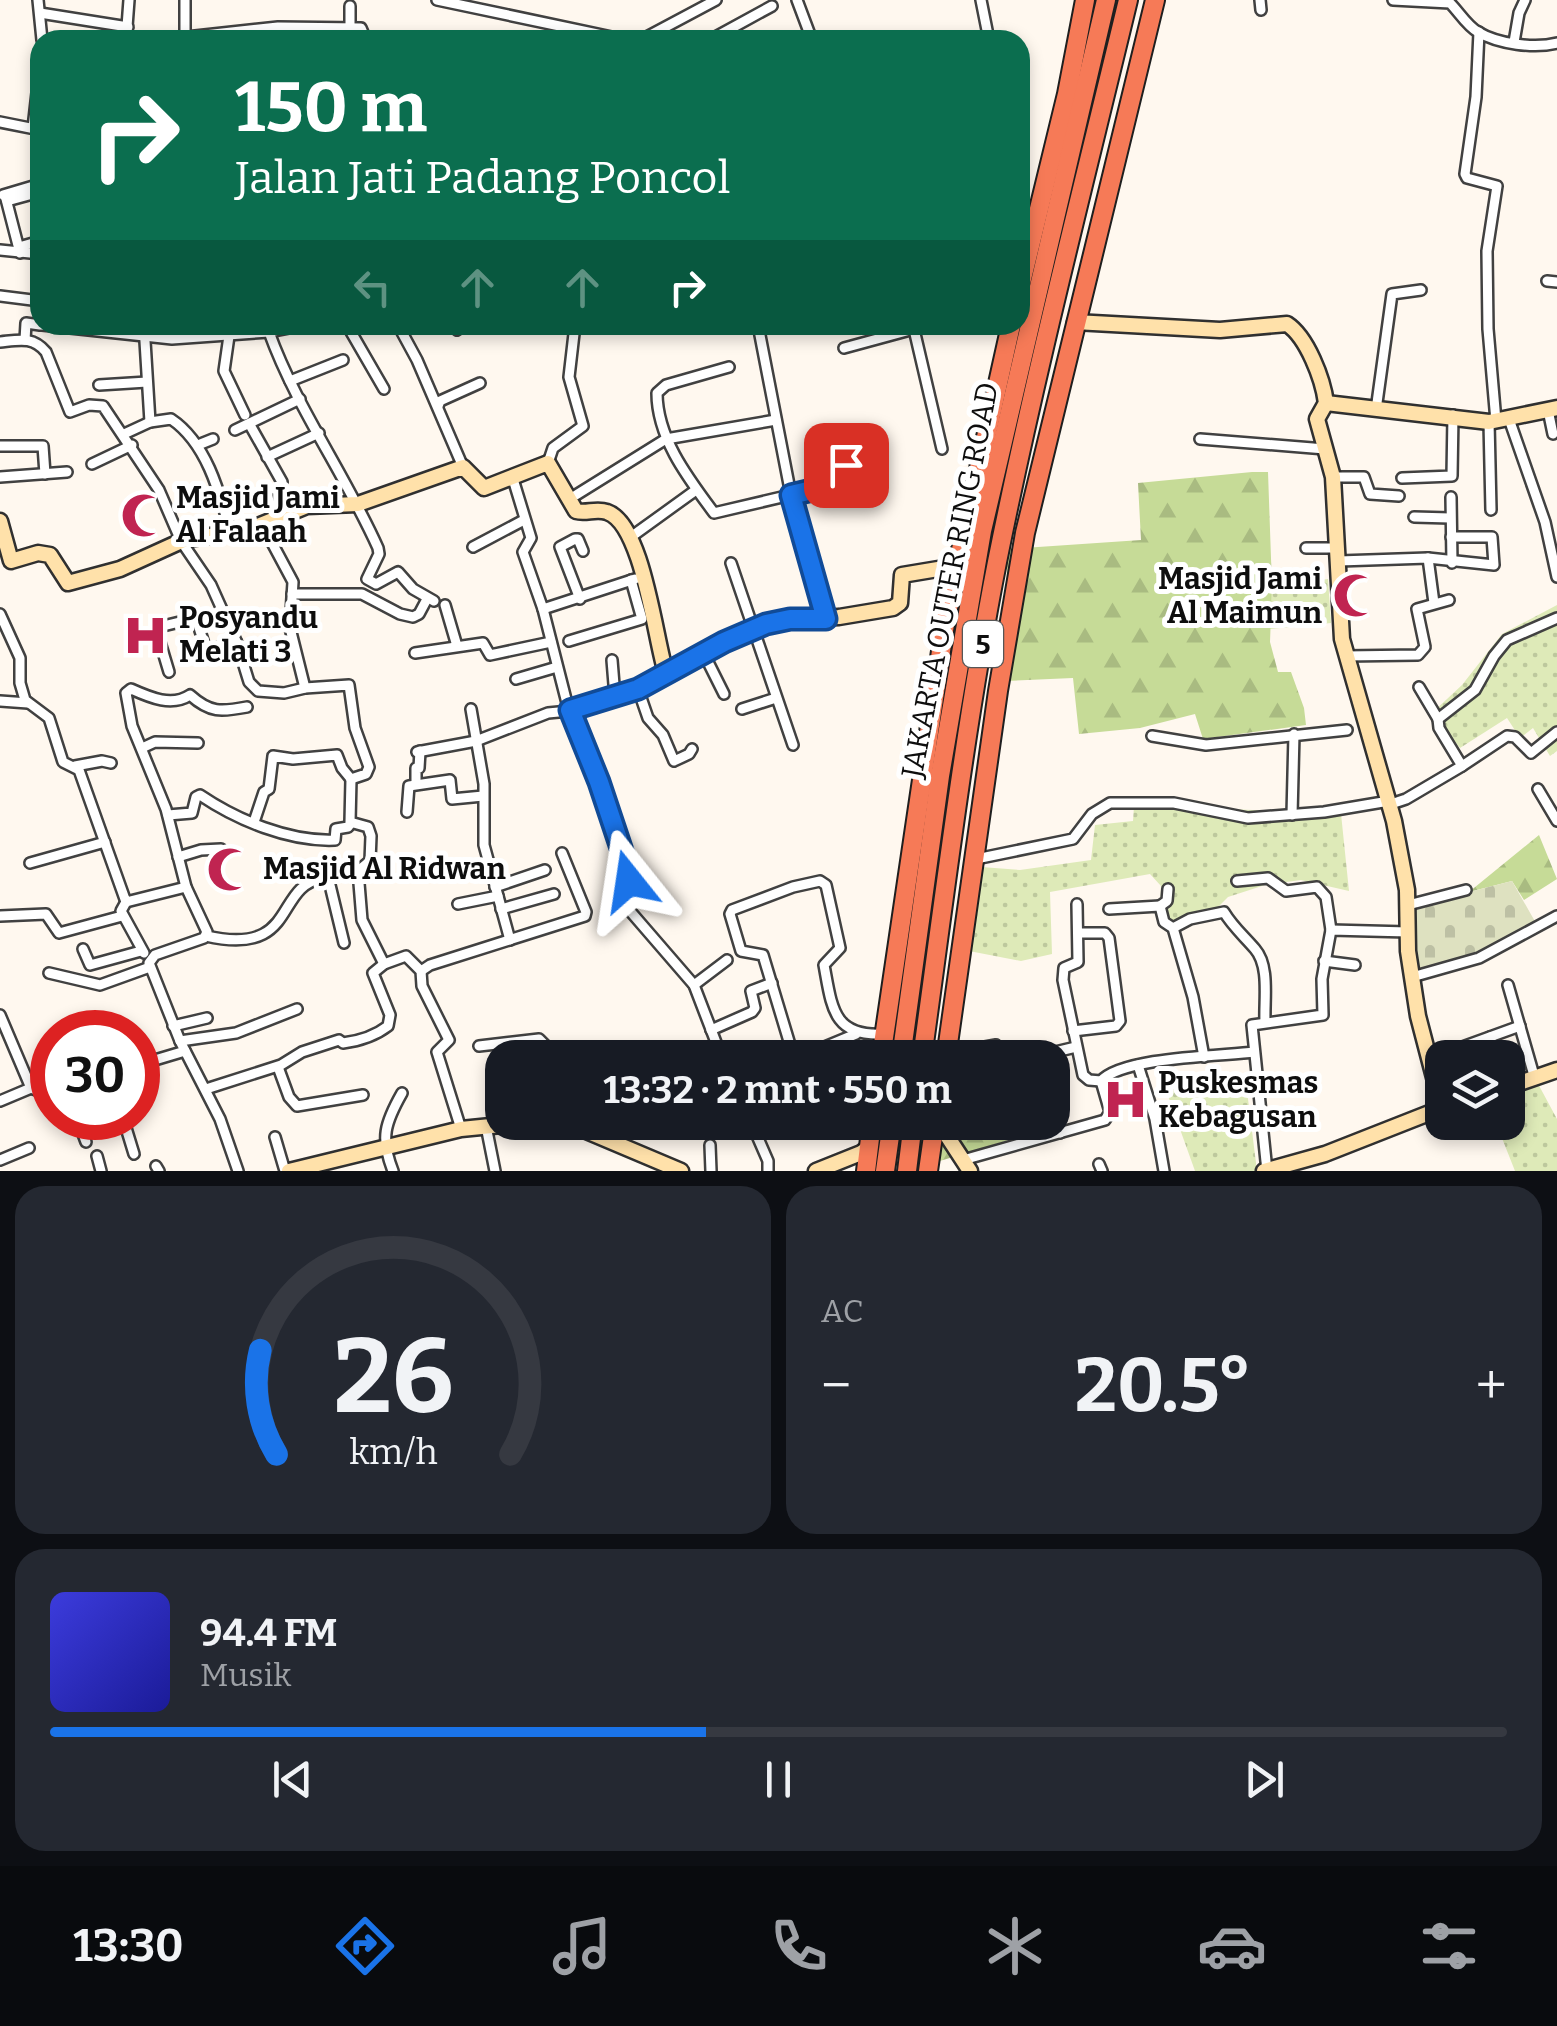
<!DOCTYPE html>
<html lang="id">
<head>
<meta charset="utf-8">
<style>
	:root { --surface:#171b24; --page:#242831; --text:#f1f3f6; --muted:#9ea1a6; --line:#363941; --accent:#1a73e8 }
	body { margin:0; font-family:Bitter,serif; background:var(--page); color:var(--text); height:100vh; display:flex; flex-direction:column; font-size:38px; white-space:nowrap }
	* { box-sizing:border-box; margin:0 }
	p { font-size:32px; color:var(--muted) }
	.icon { flex:none; width:55px; height:55px; fill:none; stroke:currentColor; stroke-width:2; stroke-linecap:round; stroke-linejoin:round }
	.map { position:relative; height:1171px; overflow:hidden }
	.side { display:flex; flex-direction:column; gap:15px; padding:15px; background:#0d0f14; flex:1 }
	.side>* { flex:none }
	.banner { position:absolute; left:30px; top:30px; width:1000px; height:305px; border-radius:30px; box-shadow:0 5px 15px #0003; background:#0b6e4f; color:#fff; overflow:hidden }
	.fabs { position:absolute; left:1425px; top:1040px; display:grid; gap:20px }
	.fabs a { display:grid; place-items:center; width:100px; height:100px; border-radius:20px; background:var(--surface); box-shadow:0 5px 15px #0003; font-size:50px }
	.speed { position:absolute; left:30px; top:1010px; display:flex; gap:20px; font-size:50px; font-weight:700; text-align:center }
	.speed>* { display:grid; place-content:center; width:130px; height:130px; border-radius:50%; background:var(--surface); box-shadow:0 5px 15px #0003; line-height:1 }
	.speed .limit { border:15px solid #d22; background:#fff; color:#111 }
	.pin { position:absolute; display:grid; place-items:center; width:85px; height:85px; color:#fff; margin:-42px; border-radius:20px; box-shadow:0 5px 15px #0006 }
	.me { position:absolute; width:110px; margin:-55px; rotate:345deg; stroke-linejoin:round; filter:drop-shadow(0 0 8px #0008) }
	.turn { display:flex; align-items:center; gap:35px; height:210px; padding:0 40px; font-size:45px }
	.turn .icon { width:130px; height:130px; stroke-width:2.5 }
	.turn b { display:block; font-size:70px; line-height:85px }
	.lanes { display:flex; align-items:center; height:95px; padding:0 40px; background:#0003; justify-content:center; gap:50px; direction:ltr }
	.lanes .off { opacity:.35 }
	.big { font-size:75px; font-weight:700; line-height:1.1 }
	.side .tile { flex:1; display:flex; flex-direction:column; justify-content:center; gap:15px; min-width:0; padding:0 35px; border-radius:30px; background:var(--page) }
	.side .dial { align-items:center; gap:0 }
	.dial svg { height:260px; overflow:visible; fill:none; stroke:var(--line); stroke-width:7; stroke-linecap:round; text-anchor:middle }
	.dial text { fill:var(--text); stroke:none }
	.song { display:flex; align-items:center; gap:30px }
	.cover { width:120px; height:120px; border-radius:15px; background:linear-gradient(135deg,hsl(240 70% 55%),hsl(240 70% 35%)) }
	.played { height:10px; border-radius:5px; background:linear-gradient(90deg,var(--accent) 45%,var(--line) 45%) }
	.keys { display:flex; justify-content:space-around; direction:ltr }
	.heat { display:flex; justify-content:space-between; align-items:center; font-size:55px; direction:ltr }
	.side .tiles { flex:1; display:grid; gap:15px; grid-template-columns:1fr 1fr }
	.tile:last-child { grid-column:span 2 }
	.trip { position:absolute; left:485px; top:1040px; width:585px; height:100px; border-radius:30px; background:var(--surface); box-shadow:0 5px 15px #0003; font-weight:700; line-height:100px; text-align:center }
	.menu { display:flex; height:160px; justify-content:space-around; align-items:center; background:#090b0e; color:var(--muted) }
	.menu .icon { width:70px; height:70px }
	.menu .active { color:var(--accent) }
	.menu b { font-size:45px; color:var(--text) }
	.map>svg:first-child { display:block }
</style>
</head>
<body>
<div class="map">
<svg width="1557" height="1171" viewBox="0 0 1557 1171">
	<defs>
		<pattern id="grass-dots" width="8" height="8" patternUnits="userSpaceOnUse" patternTransform="scale(2.5)"><rect width="8" height="8" fill="#deeab8"/><path d="M2 2h.1M6 6h.1" fill="none" stroke="#bdc89d" stroke-width="1.8" stroke-linecap="round"/></pattern>
		<pattern id="forest-firs" width="22" height="20" patternUnits="userSpaceOnUse" patternTransform="scale(2.5)"><rect width="22" height="20" fill="#c6db97"/><path d="M5 1l3.5 6h-7zM16 11l3.5 6h-7z" fill="#a9bb81"/></pattern>
		<pattern id="cemetery-stones" width="16" height="16" patternUnits="userSpaceOnUse" patternTransform="scale(2.5)"><rect width="16" height="16" fill="#dee1c0"/><path d="M2 7V4a2 2 0 0 1 4 0v3zM10 15v-3a2 2 0 0 1 4 0v3z" fill="#bdc0a4"/></pattern>
	</defs>
	<rect width="100%" height="100%" fill="#fff8ef"/>
	<g fill="url(#grass-dots)">
		<polygon points="1328,579 1331,623 1270,629 1272,587"/>
		<polygon points="1557,605 1557,751 1550,756 1533,728 1520,738 1507,718 1460,748 1432,713 1462,685 1502,634"/>
		<path d="M1162 800C1222 811 1280 814 1340 804L1349 891 1301 880 1265 885 1228 897 1213 912 1168 923 1160 910 1161 886 1150 874 1050 892 1052 954 1021 961 964 950 981 867 1020 870 1091 860 1095 825 1133 821 1134 806Z"/>
		<polygon points="1162,1079 1246,1083 1257,1171 1195,1171"/>
		<polygon points="1536,1080 1557,1119 1557,1171 1515,1171 1496,1123 1508,1122 1508,1091"/>
	</g>
	<g fill="url(#forest-firs)">
		<polygon points="1252,472 1268,472 1272,587 1270,642 1278,672 1291,672 1304,708 1306,725 1203,739 1195,714 1140,728 1079,734 1073,678 1006,681 1007,549 1141,540 1138,483"/>
		<polygon points="1539,835 1557,879 1524,900 1512,881 1469,892"/>
		<polygon points="934,1123 1015,1123 1019,1137 930,1164"/>
	</g>
	<polygon fill="url(#cemetery-stones)" points="1512,881 1537,925 1496,948 1416,981 1411,899 1469,892"/>
	<g fill="none" stroke-linecap="round" stroke-linejoin="round">
		<defs>
			<g id="street">
				<polyline points="38,0 42,40"/>
				<polyline points="437,0 626,40"/>
				<polyline points="797,0 812,40"/>
				<polyline points="981,0 989,40"/>
				<polyline points="1260,0 1261,10"/>
				<path d="M1393 0 1450 3C1459 12 1467 26 1478 32 1498 44 1535 49 1557 43"/>
				<polyline points="350,6 350,27"/>
				<polyline points="40,13 128,27"/>
				<polyline points="1479,32 1476,97 1465,174 1467,178 1497,186 1487,251 1488,329 1496,421"/>
				<polyline points="186,37 278,27 361,28 366,40"/>
				<polyline points="126,40 129,0"/>
				<polyline points="185,40 185,0"/>
				<polyline points="641,40 716,0"/>
				<polyline points="710,40 772,6"/>
				<polyline points="1514,42 1519,13 1525,0"/>
				<polyline points="0,122 40,130"/>
				<polyline points="33,128 40,66"/>
				<polyline points="3,195 40,184"/>
				<polyline points="5,195 20,253"/>
				<polyline points="7,201 40,192"/>
				<polyline points="19,247 40,241"/>
				<polyline points="0,250 40,254"/>
				<polyline points="1547,281 1557,282"/>
				<polyline points="0,296 40,301"/>
				<polyline points="42,325 172,339 269,332 305,325"/>
				<polyline points="144,325 150,422"/>
				<polyline points="347,325 384,389"/>
				<polyline points="398,325 417,360 463,467"/>
				<polyline points="455,325 457,330"/>
				<polyline points="758,325 791,495 827,619"/>
				<polyline points="913,325 942,449"/>
				<path d="M269 332C296 407 345 474 378 548L379 554 367 579 376 584 398 572 413 589 434 601"/>
				<polyline points="229,336 224,371 245,415"/>
				<polyline points="25,340 26,323 40,325"/>
				<path d="M0 342C19 340 33 336 46 352L70 412 89 405 103 406 159 490 181 541 211 585 237 643 249 682 258 691 284 693 305 688 349 685 355 728 369 767 366 774 351 779"/>
				<polyline points="844,348 914,329"/>
				<path d="M729 367 666 385 657 393C657 438 688 478 714 513L829 486 831 474 846 468 842 456"/>
				<polyline points="290,381 343,360"/>
				<polyline points="99,385 147,382"/>
				<polyline points="438,406 440,401 480,383"/>
				<polyline points="1376,410 1392,294 1421,290"/>
				<polyline points="1548,410 1553,434"/>
				<polyline points="1509,419 1545,522 1557,577"/>
				<polyline points="1489,422 1491,510"/>
				<polyline points="250,425 282,482"/>
				<polyline points="235,430 300,399"/>
				<path d="M124 434 150 422 171 419C207 443 220 494 231 534"/>
				<polyline points="1200,439 1325,449"/>
				<polyline points="198,445 213,439"/>
				<polyline points="0,446 43,446 45,474"/>
				<polyline points="267,457 319,433"/>
				<polyline points="548,463 553,448 583,426 569,377 575,325"/>
				<polyline points="92,464 132,445"/>
				<polyline points="0,477 67,472"/>
				<polyline points="1333,477 1364,477 1370,494 1399,496"/>
				<polyline points="1402,478 1452,476 1453,415"/>
				<polyline points="513,479 531,538 523,552 543,609 569,711 599,782 628,869 624,904 694,985 722,1058"/>
				<polyline points="265,489 275,518"/>
				<polyline points="576,495 666,439 776,420"/>
				<polyline points="1451,497 1452,563"/>
				<polyline points="1414,517 1450,518"/>
				<polyline points="262,524 293,582 290,628 305,688"/>
				<polyline points="635,534 696,490"/>
				<polyline points="473,547 524,520"/>
				<polyline points="1306,548 1338,548"/>
				<polyline points="1428,558 1434,603"/>
				<polyline points="1339,561 1428,558 1494,565 1492,537 1451,537"/>
				<polyline points="731,563 793,745"/>
				<polyline points="292,594 362,594 400,614 413,617 419,614 427,599"/>
				<polyline points="580,599 560,547 575,539 578,539 583,551"/>
				<polyline points="445,605 457,646"/>
				<polyline points="543,609 635,579"/>
				<polyline points="0,614 20,658 20,683 25,700 49,718 63,762 79,770 126,902 186,887"/>
				<polyline points="569,641 642,619 631,580"/>
				<polyline points="415,653 483,643 490,655 551,642"/>
				<polyline points="704,654 724,694"/>
				<polyline points="1345,656 1418,655 1425,647 1417,609 1449,600"/>
				<polyline points="612,660 615,697"/>
				<polyline points="169,672 157,632 159,627 196,618 206,650 237,643"/>
				<polyline points="516,679 557,667"/>
				<polyline points="1419,687 1438,719"/>
				<polyline points="638,689 648,718 663,735 674,761 689,754 692,749"/>
				<polyline points="0,701 28,703"/>
				<polyline points="471,709 484,784 484,845 510,940"/>
				<polyline points="742,709 776,698"/>
				<polyline points="1152,736 1206,745 1347,730"/>
				<polyline points="142,748 155,742 198,743"/>
				<polyline points="417,752 476,741 548,713 569,711 638,689 666,673"/>
				<polyline points="75,766 102,761 111,763"/>
				<polyline points="1462,766 1507,736 1515,737 1531,753 1557,732"/>
				<polyline points="351,779 350,822 368,827 371,836 370,861 358,871 362,920 384,964"/>
				<polyline points="416,784 416,768 419,768 420,751"/>
				<polyline points="1538,789 1557,821"/>
				<polyline points="1391,804 1406,799 1462,766 1439,728 1438,719 1475,690 1494,656 1507,640 1557,618"/>
				<polyline points="407,812 409,786 450,780 452,799 483,796"/>
				<path d="M168 815 192 813 196 797 200 795C237 820 289 842 335 840L336 829 348 827 351 823"/>
				<polyline points="1292,815 1294,734"/>
				<polyline points="254,822 264,792 269,789 273,756 293,759 337,755 342,768 351,779"/>
				<polyline points="178,857 201,850 221,849"/>
				<polyline points="976,859 1073,839 1092,814 1110,803 1174,803 1248,818 1324,812 1389,801"/>
				<polyline points="30,863 105,842"/>
				<polyline points="1237,881 1268,878 1286,891 1317,887 1326,897 1331,930"/>
				<polyline points="495,887 545,870"/>
				<polyline points="126,902 121,911 144,953"/>
				<polyline points="458,904 498,896"/>
				<polyline points="1077,904 1078,962 1064,968 1063,980 1083,1075 1089,1080 1101,1081"/>
				<polyline points="1408,905 1466,890"/>
				<polyline points="1160,906 1167,901 1168,889"/>
				<polyline points="501,909 554,894"/>
				<polyline points="1109,909 1160,906 1164,922 1173,928 1193,997 1204,1057"/>
				<polyline points="0,916 46,914 59,933 122,916"/>
				<path d="M1173 928 1190 919 1224 912C1233 927 1244 936 1255 949 1270 966 1264 1000 1265 1021"/>
				<path d="M206 936C299 957 273 886 323 878L329 881 344 943"/>
				<polyline points="83,949 90,965 141,951"/>
				<polyline points="1324,961 1355,965"/>
				<polyline points="421,971 430,965 585,916 586,912 562,853"/>
				<polyline points="49,973 100,985 150,967"/>
				<polyline points="1412,977 1479,958 1557,916"/>
				<polyline points="694,985 727,960"/>
				<polyline points="1508,985 1535,1079"/>
				<polyline points="0,1015 31,1088"/>
				<polyline points="173,1026 207,1018"/>
				<polyline points="711,1030 752,1012 755,1008 751,991 772,983"/>
				<polyline points="1073,1031 1116,1026 1120,1021 1109,938 1105,933 1080,933"/>
				<polyline points="1490,1037 1496,1058"/>
				<polyline points="180,1041 236,1033 297,1009"/>
				<polyline points="479,1046 539,1039 545,1045 547,1058"/>
				<polyline points="946,1054 996,1045"/>
				<path d="M794 1058 763 955 741 951 730 914 732 910 793 887 820 881 826 885 840 948 824 965C832 1008 833 1037 884 1034"/>
				<polyline points="798,1058 856,1034"/>
				<polyline points="1030,1058 1076,1047"/>
				<polyline points="1429,1059 1520,1026"/>
				<polyline points="138,1065 185,1051"/>
				<polyline points="1138,1065 1155,1119 1164,1171"/>
				<polyline points="278,1067 289,1097 297,1106 363,1095"/>
				<path d="M1101 1081C1122 1057 1221 1056 1254 1052"/>
				<polyline points="31,1088 41,1092 52,1089"/>
				<path d="M206 1089 281 1065 302 1052 339 1040 343 1043C359 1041 375 1036 388 1026L390 1015 373 973 384 964 406 956 421 971 422 986 449 1040 437 1052 461 1129"/>
				<polyline points="0,1101 31,1088"/>
				<polyline points="1052,1111 1060,1133"/>
				<polyline points="77,1118 86,1142"/>
				<polyline points="123,1118 134,1154"/>
				<polyline points="751,1122 768,1161 768,1171"/>
				<polyline points="486,1126 495,1171"/>
				<polyline points="275,1137 285,1171"/>
				<polyline points="710,1145 711,1171"/>
				<polyline points="97,1156 101,1171"/>
				<polyline points="0,1160 29,1148"/>
				<polyline points="963,1160 1105,1120 1110,1112 1101,1081"/>
				<polyline points="1099,1164 1102,1171"/>
				<polyline points="156,1166 159,1171"/>
				<path d="M238 1171 220 1119 180 1041 149 963 155 955 204 938 207 932 186 887 166 809 132 726 126 693 131 689C151 698 172 707 190 695 210 713 221 712 247 707"/>
				<path d="M393 1171C380 1138 385 1123 402 1093"/>
				<polyline points="1267,1171 1252,1025 1323,1015 1322,979 1331,930 1408,932"/>
			</g>
			<g id="secondary">
				<path d="M1075 322 1220 330 1287 324C1307 337 1323 379 1326 403L1317 419 1333 477 1342 639 1394 821 1407 890 1408 951 1418 1016 1442 1108"/>
				<polyline points="1326,403 1489,422 1557,408"/>
				<path d="M0 521 11 561 38 553 50 555 68 583 120 569 186 539 243 532 307 506 358 504 463 467 484 488 548 463 576 511C586 514 596 508 607 512 643 524 655 639 666 673L765 624 789 619 839 617 893 608 900 603 902 575 956 566"/>
				<polyline points="1508,1087 1557,1070"/>
				<polyline points="565,1122 681,1171"/>
				<polyline points="938,1122 970,1171"/>
				<polyline points="289,1171 461,1129 531,1122"/>
				<polyline points="816,1171 861,1153 869,1147"/>
				<polyline points="1264,1171 1325,1154 1442,1108"/>
			</g>
			<g id="highway">
				<polyline points="1020,287 1067,94 1085,0"/>
				<polyline points="881,1058 946,617 1011,325"/>
				<polyline points="901,1058 940,776 982,531 1106,0"/>
				<path d="M922 1058C945 892 965 726 997 562 1035 373 1083 187 1128 0"/>
				<polyline points="946,1058 998,691 1025,533 1155,0"/>
				<polyline points="866,1171 872,1122"/>
				<polyline points="885,1171 892,1122"/>
				<polyline points="907,1171 913,1122"/>
				<polyline points="928,1171 935,1122"/>
			</g>
		</defs>
		<use href="#street" stroke="#414141" stroke-width="14"/>
		<use href="#secondary" stroke="#303030" stroke-width="19"/>
		<use href="#highway" stroke="#1f1f1f" stroke-width="22"/>
		<use href="#street" stroke="#fff" stroke-width="9"/>
		<use href="#secondary" stroke="#ffe1aa" stroke-width="14"/>
		<use href="#highway" stroke="#f67a57" stroke-width="18"/>
	</g>
	<g fill="none" stroke-linecap="round" stroke-linejoin="round">
		<defs>
			<polyline id="route" points="629,881 628,869 599,782 570,710 638,689 724,642 766,624 790,619 826,619 791,495 829,486 830,475 845,469 846,465"/>
		</defs>
		<use href="#route" stroke="#114b97" stroke-width="25"/>
		<use href="#route" stroke="#1a73e8" stroke-width="18"/>
	</g>
	<defs>
		<symbol id="mosque-bare" viewBox="-9 -9 18 18"><path d="M3.5-4.9A6 6 0 1 0 3.5 4.9A5 5 0 1 1 3.5-4.9Z" fill="#c02451" stroke="#fff" stroke-width="2.5" paint-order="stroke"/></symbol>
		<symbol id="hospital-bare" viewBox="-9 -9 18 18"><path d="M-5-5h3v3.5h4V-5h3V5h-3V1.5h-4V5h-3Z" fill="#c02451" stroke="#fff" stroke-width="2.5" paint-order="stroke"/></symbol>
	</defs>
	<g fill-rule="evenodd">
		<use href="#mosque-bare" x="112" y="484" width="63" height="63"/>
		<use href="#mosque-bare" x="1324" y="564" width="63" height="63"/>
		<use href="#hospital-bare" x="114" y="604" width="63" height="63"/>
		<use href="#mosque-bare" x="198" y="838" width="63" height="63"/>
		<use href="#hospital-bare" x="1094" y="1068" width="63" height="63"/>
	</g>
	<g text-anchor="middle" dominant-baseline="central" stroke-width="10" stroke-linejoin="round" paint-order="stroke">
		<rect fill="#fff" stroke="#565656" stroke-width="2.5" x="963" y="621" width="40" height="46" rx="8"/>
		<g font-size="28" font-weight="bold" fill="#0e0e0e">
			<text x="983" y="644">5</text>
		</g>
		<g font-size="30" font-weight="bold" fill="#0e0e0e" stroke="#fff" text-anchor="start">
			<text x="176" y="498">Masjid Jami<tspan x="176" dy="34">Al Falaah</tspan></text>
			<text x="1322" y="579" text-anchor="end">Masjid Jami<tspan x="1322" dy="34">Al Maimun</tspan></text>
			<text x="179" y="618">Posyandu<tspan x="179" dy="34">Melati 3</tspan></text>
			<text x="263" y="869">Masjid Al Ridwan</text>
			<text x="1158" y="1083">Puskesmas<tspan x="1158" dy="34">Kebagusan</tspan></text>
		</g>
		<g font-size="30" fill="#0e0e0e" stroke="#fff">
			<text transform="translate(950 580) rotate(-79)">JAKARTA OUTER RING ROAD</text>
		</g>
	</g>
</svg>
<div class="fabs">
<a><svg class="icon" aria-label="layers" viewBox="0 0 24 24"><path d="M12 4l9 5-9 5-9-5zM3 14l9 5 9-5"/></svg></a>
</div>
<div class="speed"><div class="limit">30</div></div>
<div class="pin" style="left:846px;top:465px;background:#d93025"><svg class="icon" aria-label="arrive" viewBox="0 0 24 24"><path d="M6 21V4h12l-3 4 3 4H6"/></svg></div>
<svg class="me" style="left:629px;top:881px" viewBox="-20 -20 40 40"><path d="M0-17L14 15 0 8-14 15z" fill="#1a73e8" stroke="#fff" stroke-width="4"/></svg>
<div class="trip">13:32 · 2 mnt · 550 m</div>
<div class="banner">
<div class="turn"><svg class="icon" aria-label="right" viewBox="0 0 24 24"><path d="M7 20v-9h11M14 6l5 5-5 5"/></svg><div><b>150 m</b>Jalan Jati Padang Poncol</div></div>
<div class="lanes"><svg class="icon off" aria-label="left" viewBox="0 0 24 24"><path d="M17 20v-9H6M10 6l-5 5 5 5"/></svg><svg class="icon off" aria-label="ahead" viewBox="0 0 24 24"><path d="M12 20V5M6 11l6-6 6 6"/></svg><svg class="icon off" aria-label="ahead" viewBox="0 0 24 24"><path d="M12 20V5M6 11l6-6 6 6"/></svg><svg class="icon" aria-label="right" viewBox="0 0 24 24"><path d="M7 20v-9h11M14 6l5 5-5 5"/></svg></div>
</div>
</div>
<section class="side">
<div class="tiles">
<div class="tile dial"><svg viewBox="0 0 100 80">
<path d="M14 69A42 42 0 1 1 86 69"/>
<path d="M14 69A42 42 0 0 1 9 37" stroke="#1a73e8"/>
<text x="50" y="56" font-size="32" font-weight="700">26</text>
<text x="50" y="72" font-size="11">km/h</text>
</svg></div>
<div class="tile"><p>AC</p>
<div class="heat"><a>−</a><b class="big">20.5°</b><a>+</a></div>
</div>
<div class="tile">
<div class="song"><i class="cover"></i><div><b>94.4 FM</b><p>Musik</p></div></div>
<div class="played"></div>
<div class="keys"><svg class="icon" aria-label="previous" viewBox="0 0 24 24"><path d="M18 5L8 12l10 7zM5 5v14"/></svg><svg class="icon" aria-label="pause" viewBox="0 0 24 24"><path d="M8 5v14M16 5v14"/></svg><svg class="icon" aria-label="next" viewBox="0 0 24 24"><path d="M6 5l10 7-10 7zM19 5v14"/></svg></div>
</div>
</div>
</section>
<nav class="menu">
<b>13:30</b>
<svg class="icon active" aria-label="directions" viewBox="0 0 24 24"><path d="M12 3l9 9-9 9-9-9zM9 14v-3h6M13 9l2 2-2 2"/></svg>
<svg class="icon" aria-label="music" viewBox="0 0 24 24"><path d="M9 18V5l10-2v13"/><circle cx="6" cy="18" r="3"/><circle cx="16" cy="16" r="3"/></svg>
<svg class="icon" aria-label="phone" viewBox="0 0 24 24"><path d="M5 4h4l2 5-3 2q2 4 5 5l2-3 5 2v4C11 20 4 13 5 4z"/></svg>
<svg class="icon" aria-label="climate" viewBox="0 0 24 24"><path d="M12 3v18M4 7l16 10M4 17L20 7"/></svg>
<svg class="icon" aria-label="car" viewBox="0 0 24 24"><path d="M5 17H2v-5l4-1 3-4h7l3 4 3 1v5h-3M9 17h6M6 11h13"/><circle cx="7" cy="17" r="2"/><circle cx="17" cy="17" r="2"/></svg>
<svg class="icon" aria-label="filters" viewBox="0 0 24 24"><path d="M4 7h16M4 17h16"/><circle cx="9" cy="7" r="2"/><circle cx="15" cy="17" r="2"/></svg>
</nav>
</body>
</html>
